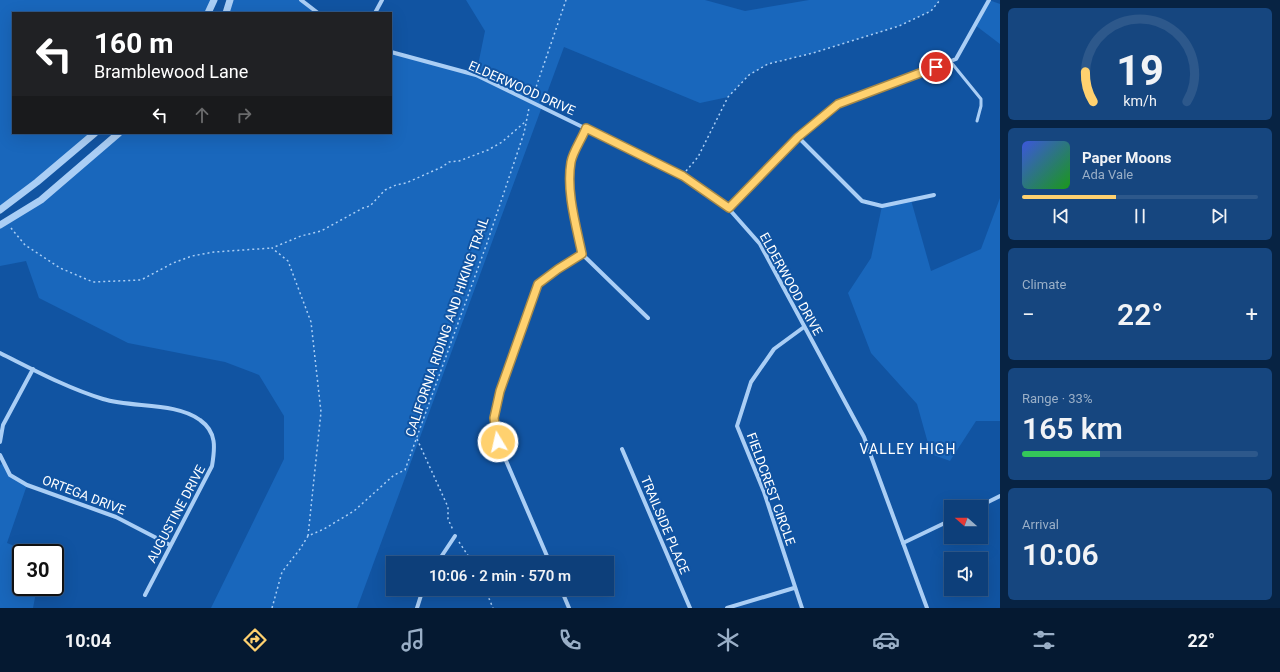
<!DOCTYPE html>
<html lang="en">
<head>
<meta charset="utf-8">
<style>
	:root { --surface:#0d3f7a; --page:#16467f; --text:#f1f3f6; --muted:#9aafc7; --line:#2d588b; --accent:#ffd16f }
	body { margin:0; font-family:Roboto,sans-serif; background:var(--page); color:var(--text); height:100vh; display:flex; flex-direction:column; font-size:15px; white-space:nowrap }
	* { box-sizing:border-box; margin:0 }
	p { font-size:13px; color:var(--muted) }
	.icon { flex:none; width:22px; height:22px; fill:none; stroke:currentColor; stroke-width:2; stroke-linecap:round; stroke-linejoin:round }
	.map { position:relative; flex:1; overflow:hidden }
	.side { display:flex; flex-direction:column; gap:8px; padding:8px; background:#072343; width:280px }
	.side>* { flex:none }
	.top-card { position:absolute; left:12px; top:12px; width:380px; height:122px; border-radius:0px; box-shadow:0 4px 16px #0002,0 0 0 1px var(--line); background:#202124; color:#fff; overflow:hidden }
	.needle { width:26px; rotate:290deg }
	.fabs { position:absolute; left:944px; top:500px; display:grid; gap:8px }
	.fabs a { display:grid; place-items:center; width:44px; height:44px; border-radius:0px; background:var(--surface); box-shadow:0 4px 16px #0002,0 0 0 1px var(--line); font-size:20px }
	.speed { position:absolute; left:12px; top:544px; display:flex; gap:8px; font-size:20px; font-weight:700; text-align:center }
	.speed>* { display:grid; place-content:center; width:52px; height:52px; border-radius:50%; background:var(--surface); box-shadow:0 4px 16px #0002,0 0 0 1px var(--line); line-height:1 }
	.speed .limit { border:2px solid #111; border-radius:6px; background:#fff; color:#111 }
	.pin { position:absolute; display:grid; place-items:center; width:34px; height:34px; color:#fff; margin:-17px; border:2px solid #fff; border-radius:50%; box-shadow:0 1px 4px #0007 }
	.me { position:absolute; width:44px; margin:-22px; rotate:351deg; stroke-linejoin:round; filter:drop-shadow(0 0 3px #0008) }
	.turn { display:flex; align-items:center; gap:14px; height:84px; padding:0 16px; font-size:18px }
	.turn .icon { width:52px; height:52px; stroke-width:2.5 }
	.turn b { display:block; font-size:28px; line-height:34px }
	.lanes { display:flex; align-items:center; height:38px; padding:0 16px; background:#0003; justify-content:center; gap:20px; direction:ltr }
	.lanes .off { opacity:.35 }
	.big { font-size:30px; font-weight:600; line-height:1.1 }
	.side .tile { flex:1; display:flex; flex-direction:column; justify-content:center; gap:6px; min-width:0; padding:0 14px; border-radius:6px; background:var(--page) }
	.side .dial { align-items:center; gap:0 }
	.dial svg { height:104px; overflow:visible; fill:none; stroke:var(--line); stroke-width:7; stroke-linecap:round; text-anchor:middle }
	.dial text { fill:var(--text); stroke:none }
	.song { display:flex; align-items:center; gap:12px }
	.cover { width:48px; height:48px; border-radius:6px; background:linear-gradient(135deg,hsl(230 70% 55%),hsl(120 70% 35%)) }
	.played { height:4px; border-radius:2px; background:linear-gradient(90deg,var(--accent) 40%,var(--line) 40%) }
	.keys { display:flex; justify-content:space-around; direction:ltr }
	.heat { display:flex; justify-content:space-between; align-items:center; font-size:22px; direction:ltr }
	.charge { height:6px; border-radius:3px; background:linear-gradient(90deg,#34c759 33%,var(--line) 0) }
	.trip { position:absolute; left:386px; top:556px; width:228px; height:40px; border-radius:0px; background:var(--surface); box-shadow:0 4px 16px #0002,0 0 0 1px var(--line); font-weight:600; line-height:40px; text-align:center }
	.tab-bar { display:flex; height:64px; justify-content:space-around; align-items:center; background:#051931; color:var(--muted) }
	.tab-bar .icon { width:28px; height:28px }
	.tab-bar .current { color:var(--accent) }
	.tab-bar b { font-size:18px; color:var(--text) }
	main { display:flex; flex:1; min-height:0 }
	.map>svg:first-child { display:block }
</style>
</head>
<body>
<main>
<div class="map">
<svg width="1000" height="608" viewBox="0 0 1000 608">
	<rect width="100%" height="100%" fill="#1154a2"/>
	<g fill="#1967bc">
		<polygon points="0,0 214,0 208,13 13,13 13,133 95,133 0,210"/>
		<polygon points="230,0 301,0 318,13 226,13"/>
		<polygon points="466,0 705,0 745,11 809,0 940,0 931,11 899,26 813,53 768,64 749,75 728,97 700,103 564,47 357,608 211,608 284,459 284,416 259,375 225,362 128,343 39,298 26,261 0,266 0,225 41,200 119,133 391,133 391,52 476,75 485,31"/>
		<polygon points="989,0 1000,4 1000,44 975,25"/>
		<polygon points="1000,198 1000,421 976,421 950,461 931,454 917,404 871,353 848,293 871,258 882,206 911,200 931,271 981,249"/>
		<polygon points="4,463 10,475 27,485 7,543 32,553 21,553 21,587 37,587 33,608 0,608 0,465"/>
	</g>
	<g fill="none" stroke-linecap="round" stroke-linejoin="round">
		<g stroke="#aacef5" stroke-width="1.5" stroke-dasharray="2 3" stroke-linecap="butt">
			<polyline points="533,96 566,0"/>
			<polyline points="686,171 698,157 728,97 749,75 768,64 813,53 899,26 931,11 940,0"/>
			<polyline points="11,228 25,245 60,268 93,282 141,280 173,263 192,256 214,252 272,248"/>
			<polyline points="417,439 448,507 448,519 453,530"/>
			<polyline points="308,536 321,412 311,322 288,261 272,248 301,236 321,231 363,208 370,206 385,190 396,185 406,183 442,167 449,162 459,161 488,150 502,142 525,122"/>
			<polyline points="459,542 473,563"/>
			<polyline points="485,589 493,608"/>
			<polyline points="272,608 282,572 300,549 308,536 324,529 354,511 394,475 405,470 487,243 524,133 529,108"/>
		</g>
		<polyline stroke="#aacef5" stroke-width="3" points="950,61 981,99 981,106 977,121"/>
		<g stroke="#aacef5" stroke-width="4">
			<polyline points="301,0 318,13"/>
			<polyline points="375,13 382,0"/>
			<polyline points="391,52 476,75 683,176 729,209 760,244 864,437 927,608"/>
			<polyline points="586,128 571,161 570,181 582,254 648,318"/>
			<polyline points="798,137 862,201 882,206 934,195"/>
			<polyline points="729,209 798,137 838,104 956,59 989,0"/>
			<path d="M0 353C34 370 67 388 103 399 132 408 176 402 200 420 217 432 215 448 212 466L145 595"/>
			<polyline points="0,442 3,425 33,369"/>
			<polyline points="622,449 690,608"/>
			<polyline points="0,455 10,475 27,485 116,517 170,545"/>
			<polyline points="978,507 1000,496"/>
			<polyline points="903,543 951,520"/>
			<polyline points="437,563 455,536"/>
			<polyline points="550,563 498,442 494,418 500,391 538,284 557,269 582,254"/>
			<polyline points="561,589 569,608"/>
			<polyline points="417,608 423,589"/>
			<polyline points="727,608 794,588"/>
			<polyline points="802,608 764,492 737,426 751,382 774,349 804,327"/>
		</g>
		<g stroke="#aacef5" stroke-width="7">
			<polyline points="208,13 214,0"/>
			<polyline points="226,13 230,0"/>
			<polyline points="0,210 37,182 95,133"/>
			<polyline points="0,225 41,200 119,133"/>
		</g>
	</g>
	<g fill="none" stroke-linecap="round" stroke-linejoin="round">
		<defs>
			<path id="route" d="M498 442 494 418 500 391 538 284 558 269 582 254C576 225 566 191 571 162 573 151 582 139 586 128L683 176 729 208 798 137 838 104 936 67"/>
		</defs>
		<use href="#route" stroke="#a68848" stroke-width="10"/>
		<use href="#route" stroke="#ffd16f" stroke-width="7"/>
	</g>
	<g text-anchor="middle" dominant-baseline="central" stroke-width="4" stroke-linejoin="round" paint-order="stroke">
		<g font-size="13" fill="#fff" stroke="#1154a2">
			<text transform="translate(522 88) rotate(24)">ELDERWOOD DRIVE</text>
			<text transform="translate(791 284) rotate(61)">ELDERWOOD DRIVE</text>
			<text transform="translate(447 327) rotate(-71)">CALIFORNIA RIDING AND HIKING TRAIL</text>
			<text transform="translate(771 489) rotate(70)">FIELDCREST CIRCLE</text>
			<text transform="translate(84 495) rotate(21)">ORTEGA DRIVE</text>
			<text transform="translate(176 514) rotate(-62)">AUGUSTINE DRIVE</text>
			<text transform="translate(665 525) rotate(67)">TRAILSIDE PLACE</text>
		</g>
		<g font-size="14" letter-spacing="1" fill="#fff" stroke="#1154a2">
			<text x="908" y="449">VALLEY HIGH</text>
		</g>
	</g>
</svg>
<div class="fabs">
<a><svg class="needle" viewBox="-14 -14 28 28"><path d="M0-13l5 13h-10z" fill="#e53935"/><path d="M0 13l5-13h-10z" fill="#9aafc7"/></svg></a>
<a><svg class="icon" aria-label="sound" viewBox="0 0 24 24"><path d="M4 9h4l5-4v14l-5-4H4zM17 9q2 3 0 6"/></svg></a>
</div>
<div class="speed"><div class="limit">30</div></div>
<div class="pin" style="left:936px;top:67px;background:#d93025"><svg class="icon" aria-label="arrive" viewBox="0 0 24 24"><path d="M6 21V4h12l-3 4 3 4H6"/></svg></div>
<svg class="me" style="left:498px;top:442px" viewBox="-20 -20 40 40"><circle r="17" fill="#ffd16f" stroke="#fff" stroke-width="3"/><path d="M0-11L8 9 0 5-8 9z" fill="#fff"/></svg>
<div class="trip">10:06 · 2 min · 570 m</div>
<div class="top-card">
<div class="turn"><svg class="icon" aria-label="left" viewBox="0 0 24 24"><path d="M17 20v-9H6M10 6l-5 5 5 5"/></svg><div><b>160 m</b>Bramblewood Lane</div></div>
<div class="lanes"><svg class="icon" aria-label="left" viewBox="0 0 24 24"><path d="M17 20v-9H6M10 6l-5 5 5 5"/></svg><svg class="icon off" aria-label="ahead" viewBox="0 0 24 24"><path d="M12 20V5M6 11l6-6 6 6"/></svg><svg class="icon off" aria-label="right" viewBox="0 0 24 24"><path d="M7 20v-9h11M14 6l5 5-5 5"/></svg></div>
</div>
</div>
<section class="side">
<div class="tile dial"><svg viewBox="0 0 100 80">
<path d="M14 69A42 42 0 1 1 86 69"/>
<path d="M14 69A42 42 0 0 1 8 46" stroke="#ffd16f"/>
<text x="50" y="56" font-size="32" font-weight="700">19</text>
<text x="50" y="72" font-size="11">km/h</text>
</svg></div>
<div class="tile">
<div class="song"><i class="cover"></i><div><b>Paper Moons</b><p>Ada Vale</p></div></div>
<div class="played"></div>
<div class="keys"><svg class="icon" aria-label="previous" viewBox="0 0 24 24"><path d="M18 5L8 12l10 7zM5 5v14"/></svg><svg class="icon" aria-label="pause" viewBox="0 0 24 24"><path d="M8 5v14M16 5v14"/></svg><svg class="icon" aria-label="next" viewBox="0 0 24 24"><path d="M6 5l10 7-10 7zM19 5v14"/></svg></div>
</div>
<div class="tile"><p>Climate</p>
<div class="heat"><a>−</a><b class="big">22°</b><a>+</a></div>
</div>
<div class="tile"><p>Range · 33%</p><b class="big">165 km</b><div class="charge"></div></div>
<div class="tile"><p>Arrival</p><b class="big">10:06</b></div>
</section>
</main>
<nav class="tab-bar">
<b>10:04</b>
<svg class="icon current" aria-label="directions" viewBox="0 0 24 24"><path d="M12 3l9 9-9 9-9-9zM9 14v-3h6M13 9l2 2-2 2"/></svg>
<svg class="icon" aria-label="music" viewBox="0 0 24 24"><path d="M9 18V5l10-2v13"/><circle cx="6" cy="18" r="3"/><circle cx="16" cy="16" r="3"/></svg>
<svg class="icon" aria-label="phone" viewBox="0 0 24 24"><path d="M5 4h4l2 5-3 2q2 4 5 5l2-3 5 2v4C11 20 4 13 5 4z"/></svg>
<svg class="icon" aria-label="climate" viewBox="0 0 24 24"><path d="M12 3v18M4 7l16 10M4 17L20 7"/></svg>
<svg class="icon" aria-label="car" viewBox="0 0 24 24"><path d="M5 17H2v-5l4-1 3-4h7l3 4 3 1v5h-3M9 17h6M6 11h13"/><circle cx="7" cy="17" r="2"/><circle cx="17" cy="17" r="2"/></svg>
<svg class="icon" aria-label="filters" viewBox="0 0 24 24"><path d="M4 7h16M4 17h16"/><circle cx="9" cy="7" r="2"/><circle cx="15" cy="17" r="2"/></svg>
<b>22°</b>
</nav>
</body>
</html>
